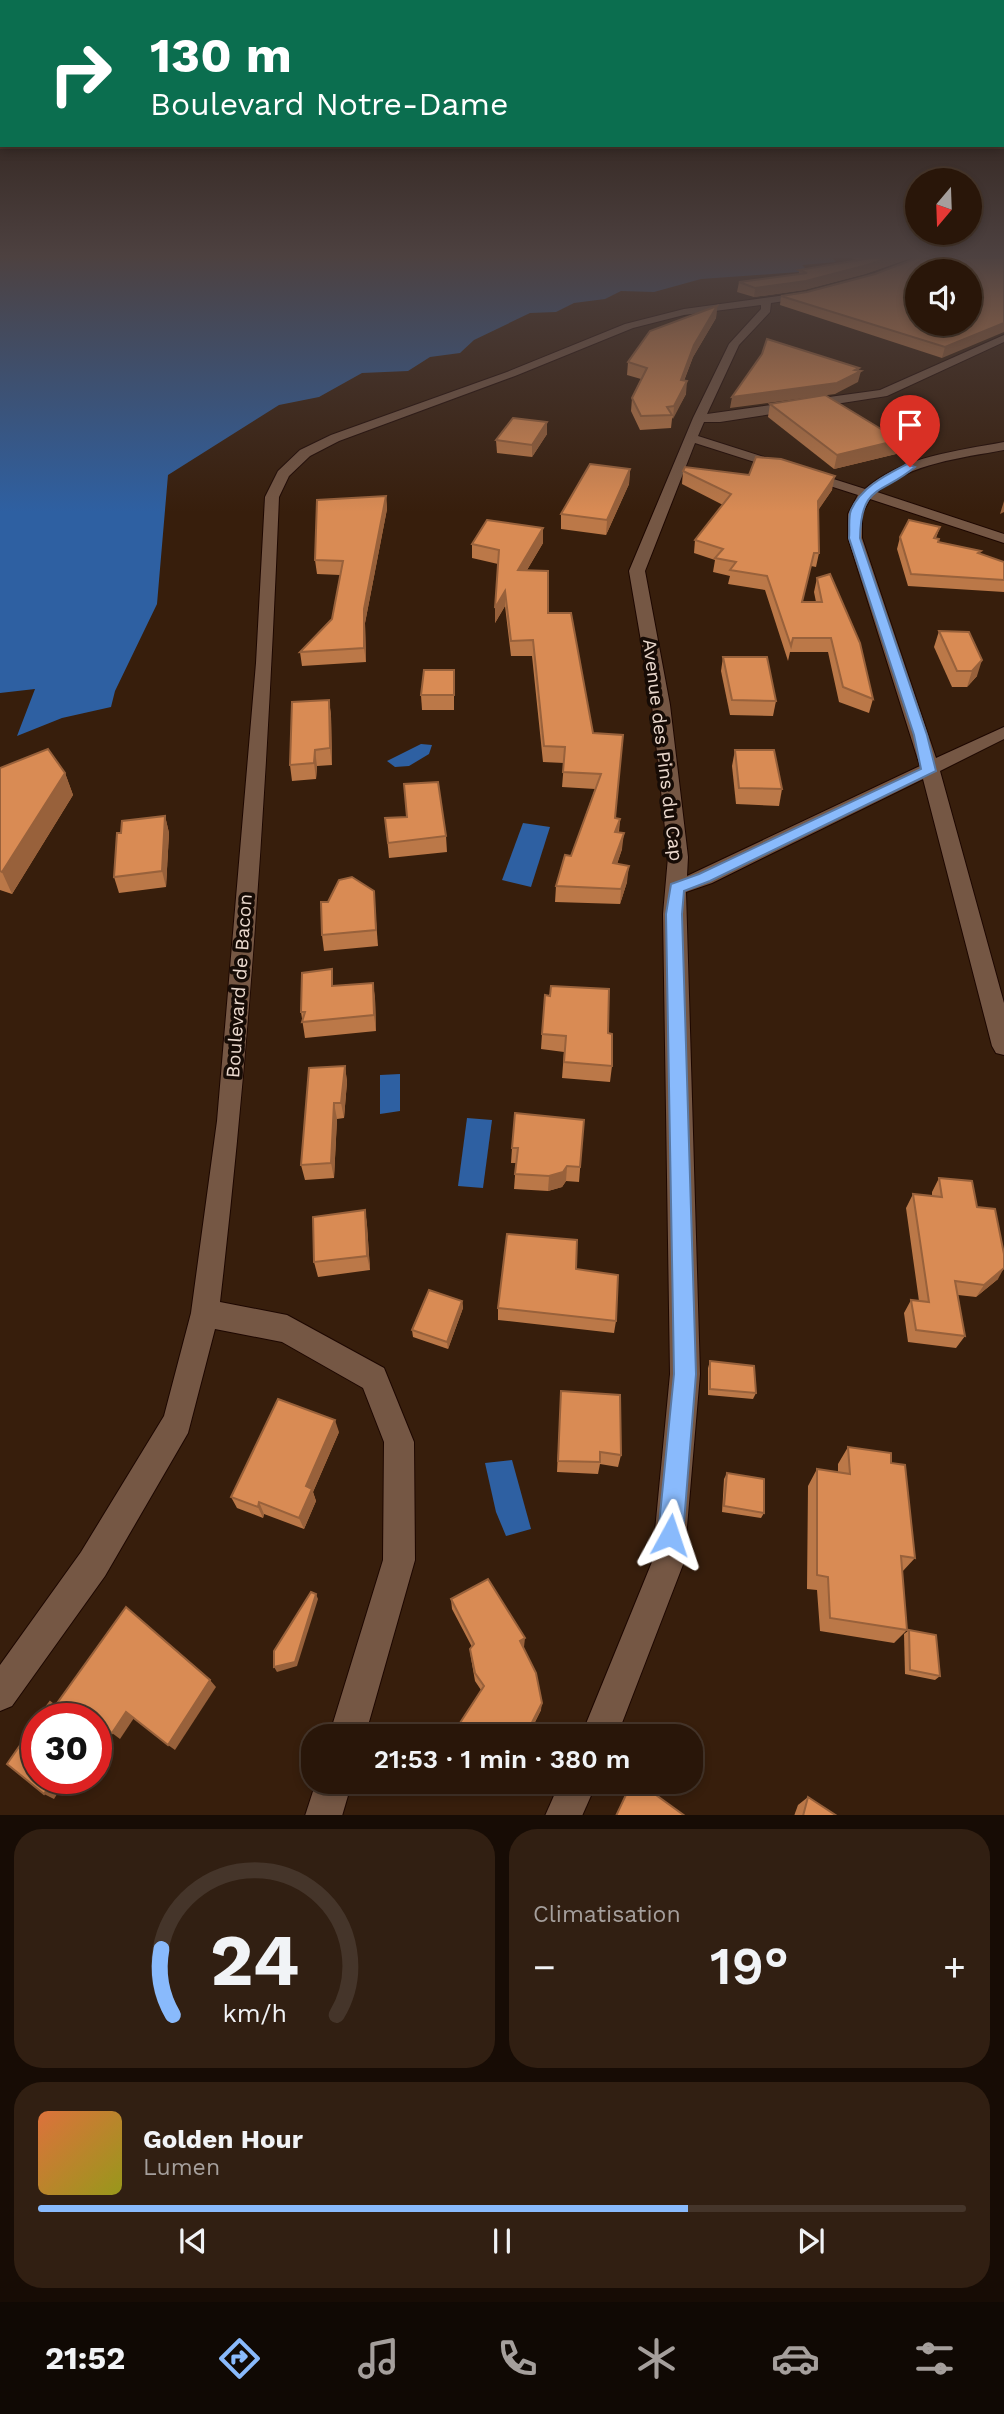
<!DOCTYPE html>
<html lang="fr">
<head>
<meta charset="utf-8">
<style>
	:root { --surface:#291609; --page:#311f12; --text:#f1f3f6; --muted:#a59f9c; --line:#45352a; --accent:#89bafc }
	body { margin:0; font-family:"Work Sans",sans-serif; background:var(--page); color:var(--text); height:100vh; display:flex; flex-direction:column; font-size:26px; white-space:nowrap }
	* { box-sizing:border-box; margin:0 }
	p { font-size:23px; color:var(--muted) }
	.icon { flex:none; width:38px; height:38px; fill:none; stroke:currentColor; stroke-width:2; stroke-linecap:round; stroke-linejoin:round }
	.map { position:relative; height:1815px; overflow:hidden }
	.drawer { display:flex; flex-direction:column; gap:14px; padding:14px; background:#170c05; flex:1 }
	.drawer>* { flex:none }
	.hud { position:absolute; left:0px; top:0px; width:1004px; height:147px; box-shadow:0 4px 10px #0003,0 0 0 2px var(--line); background:#0b6e4f; color:#fff; overflow:hidden }
	.needle { width:46px; rotate:199deg }
	.controls { position:absolute; left:905px; top:168px; display:grid; gap:14px }
	.controls a { display:grid; place-items:center; width:77px; height:77px; border-radius:50%; background:var(--surface); box-shadow:0 4px 10px #0003,0 0 0 2px var(--line); font-size:35px }
	.speed { position:absolute; left:21px; top:1703px; display:flex; gap:14px; font-size:35px; font-weight:700; text-align:center }
	.speed>* { display:grid; place-content:center; width:91px; height:91px; border-radius:50%; background:var(--surface); box-shadow:0 4px 10px #0003,0 0 0 2px var(--line); line-height:1 }
	.speed .limit { border:10px solid #d22; background:#fff; color:#111 }
	.pin { position:absolute; display:grid; place-items:center; width:60px; height:60px; color:#fff; margin:-72px -30px; border-radius:50% 50% 50% 0; rotate:-45deg; box-shadow:0 0 7px #0007 }
	.pin .icon { rotate:45deg }
	.me { position:absolute; width:77px; margin:-38px; rotate:5deg; stroke-linejoin:round; filter:drop-shadow(0 0 5px #0008) }
	.turn { display:flex; align-items:center; gap:24px; height:147px; padding:0 35px; font-size:32px }
	.turn .icon { width:91px; height:91px; stroke-width:2.5 }
	.turn b { display:block; font-size:49px; line-height:60px }
	.big { font-size:52px; font-weight:600; line-height:1.1 }
	.drawer .widget { flex:1; display:flex; flex-direction:column; justify-content:center; gap:10px; min-width:0; padding:0 24px; border-radius:28px; background:var(--page) }
	.drawer .dial { align-items:center; gap:0 }
	.dial svg { height:182px; overflow:visible; fill:none; stroke:var(--line); stroke-width:7; stroke-linecap:round; text-anchor:middle }
	.dial text { fill:var(--text); stroke:none }
	.song { display:flex; align-items:center; gap:21px }
	.cover { width:84px; height:84px; border-radius:10px; background:linear-gradient(135deg,hsl(20 70% 55%),hsl(60 70% 35%)) }
	.played { height:7px; border-radius:4px; background:linear-gradient(90deg,var(--accent) 70%,var(--line) 70%) }
	.keys { display:flex; justify-content:space-around; direction:ltr }
	.heat { display:flex; justify-content:space-between; align-items:center; font-size:38px; direction:ltr }
	.drawer .tiles { flex:1; display:grid; gap:14px; grid-template-columns:1fr 1fr }
	.widget:last-child { grid-column:span 2 }
	.trip { position:absolute; left:301px; top:1724px; width:402px; height:70px; border-radius:28px; background:var(--surface); box-shadow:0 4px 10px #0003,0 0 0 2px var(--line); font-weight:600; line-height:70px; text-align:center }
	.dock { display:flex; height:112px; justify-content:space-around; align-items:center; background:#100904; color:var(--muted) }
	.dock .icon { width:49px; height:49px }
	.dock .selected { color:var(--accent) }
	.dock b { font-size:32px; color:var(--text) }
	.map>svg:first-child { display:block }
</style>
</head>
<body>
<div class="map">
<svg width="1004" height="1816" viewBox="0 0 1004 1816">
	<rect width="100%" height="100%" fill="#371e0c"/>
	<g fill="#2e60a2">
		<polygon points="0,258 832,258 836,262 802,265 807,270 799,272 701,279 654,292 621,291 605,299 574,303 556,312 530,313 474,340 460,353 430,357 408,371 362,373 319,397 279,405 168,475 157,604 115,691 111,707 62,718 17,736 35,689 0,693"/>
		<polygon points="421,744 432,745 429,754 409,766 395,767 387,761"/>
		<polygon points="523,823 550,827 531,887 502,880"/>
		<polygon points="400,1074 400,1111 380,1114 380,1075"/>
		<polygon points="467,1118 492,1120 483,1188 458,1186"/>
		<polygon points="512,1460 531,1529 506,1536 496,1512 485,1463"/>
	</g>
	<g fill="none" stroke-linecap="round" stroke-linejoin="round">
		<defs>
			<g id="minor">
				<path d="M808 292 812 293V297L771 303 770 312 739 345 707 414 880 390 1004 335V342L887 396 720 422H704L698 436 865 489C903 456 957 451 1004 442V450C961 458 911 463 877 492L1004 534V543L870 499 862 514V538L936 758 1004 727V739L940 771 1004 1003V1055L996 1053 992 1046 923 779 712 883 686 892 700 1374 684 1562 617 1736H581L652 1562 670 1374 663 914 668 857 652 705 629 571 693 418 729 344 761 309V305L684 315 633 328 515 376 339 441 310 456 289 476 279 497C268 766 251 1035 220 1302L287 1315 384 1368 414 1442 415 1560 365 1736H329L383 1560 384 1442 363 1388 282 1342 215 1329 188 1433 105 1576 12 1706 0 1711V1665L81 1552 164 1416 191 1313 217 1121 256 663 265 497 278 471 300 450 331 435 507 372 625 324 684 309ZM695 443 858 495 848 514V538L920 766 687 876 688 857 670 705 645 571Z"/>
				<polygon points="316,1782 352,1782 342,1816 305,1816"/>
				<polygon points="560,1782 597,1782 582,1816 545,1816"/>
			</g>
		</defs>
		<use href="#minor" stroke="#1d0700" stroke-width="2"/>
		<use href="#minor" fill="#755744" fill-rule="evenodd"/>
	</g>
	<g fill="#bb7848">
		<polygon points="852,258 911,258 865,274 804,290 754,297 737,292 739,282 799,274 799,270 856,260"/>
		<polygon points="1004,258 942,358 780,305 781,296 807,292 875,274"/>
		<polygon points="717,306 716,318 693,357 684,381 686,394 672,419 671,428 640,430 631,411 632,398 641,379 627,375 628,362"/>
		<polygon points="770,404 899,440 896,454 834,469 768,417"/>
		<polygon points="547,422 547,434 532,457 497,453 496,440"/>
		<polygon points="630,469 629,484 606,535 561,529 561,514"/>
		<polygon points="683,471 832,490 818,510 819,553 816,567 811,566 802,602 816,602 814,592 817,578 873,699 869,713 839,702 828,652 790,652 788,661 765,590 728,584 730,576 713,572 715,560 694,553 695,540 723,505 682,484"/>
		<polygon points="386,496 387,509 365,623 366,662 302,666 300,652 332,619 340,575 317,574 315,560"/>
		<polygon points="940,527 936,538 938,542 1004,562 1004,592 908,586 897,549 900,537"/>
		<polygon points="543,543 527,570 548,613 593,733 615,818 620,819 619,832 622,849 617,864 627,882 620,904 555,902 556,886 571,856 595,789 562,787 564,763 543,762 532,656 511,656 505,606 495,623 498,564 472,558 472,544"/>
		<polygon points="939,631 977,676 967,687 952,687 934,647"/>
		<polygon points="723,657 776,701 773,716 730,715 721,671"/>
		<polygon points="454,670 454,710 422,710 421,695"/>
		<polygon points="329,700 331,716 332,765 317,766 316,779 292,781 290,765"/>
		<polygon points="735,750 782,789 779,806 736,804 732,766"/>
		<polygon points="0,768 65,773 73,795 12,894 0,890"/>
		<polygon points="165,816 169,833 166,887 119,893 114,877 121,833"/>
		<polygon points="385,818 446,836 447,852 389,858"/>
		<polygon points="375,907 378,946 324,951 322,935"/>
		<polygon points="373,983 375,999 376,1031 305,1038 301,1012 335,986"/>
		<polygon points="608,1033 612,1066 610,1082 562,1078 564,1052 541,1049 542,1034"/>
		<polygon points="345,1066 347,1082 344,1118 337,1119 334,1178 305,1180 301,1165"/>
		<polygon points="584,1120 579,1182 566,1181 562,1187 548,1191 514,1189 516,1163 511,1163 512,1148"/>
		<polygon points="939,1178 977,1207 998,1279 976,1297 958,1295 965,1336 956,1348 908,1342 904,1313 911,1300 919,1301 906,1208 913,1194 932,1196 932,1192"/>
		<polygon points="365,1210 367,1225 370,1270 318,1277 314,1262"/>
		<polygon points="576,1269 616,1321 614,1333 498,1320 498,1308"/>
		<polygon points="462,1301 463,1308 448,1349 413,1337 412,1330"/>
		<polygon points="710,1361 756,1393 753,1399 708,1395 708,1368"/>
		<polygon points="561,1391 621,1455 618,1467 600,1464 598,1474 557,1472"/>
		<polygon points="339,1432 313,1492 316,1501 304,1529 264,1514 263,1518 237,1508 231,1497"/>
		<polygon points="848,1447 891,1463 915,1558 902,1572 907,1630 894,1643 820,1631 817,1590 807,1589 808,1486 817,1469 838,1472 838,1464"/>
		<polygon points="727,1473 764,1513 761,1518 722,1512 724,1479"/>
		<polygon points="451,1599 524,1647 523,1647 541,1710 528,1736 463,1736 460,1733 458,1726 481,1690 475,1681 471,1658 470,1649 472,1647 452,1609"/>
		<polygon points="909,1630 940,1676 935,1680 905,1674 904,1634"/>
		<polygon points="488,1782 505,1782 500,1791"/>
		<polygon points="808,1797 837,1816 794,1816 798,1805"/>
	</g>
	<g fill="#98613b">
		<polygon points="888,258 911,258 865,274 804,290 754,297 755,288"/>
		<polygon points="717,306 716,318 693,357 679,393 681,380 694,345"/>
		<polygon points="1004,323 1004,332 942,358 945,347"/>
		<polygon points="859,368 858,373 861,371 858,382 835,394 730,408 732,397"/>
		<polygon points="687,381 686,394 673,419 674,406"/>
		<polygon points="547,422 547,434 532,457 532,445"/>
		<polygon points="899,440 896,454 834,469 837,455"/>
		<polygon points="630,469 629,484 606,535 607,520"/>
		<polygon points="835,476 832,490 815,515 818,501"/>
		<polygon points="386,496 387,509 365,623 366,662 364,648 364,609"/>
		<polygon points="1004,501 1004,512 1000,514"/>
		<polygon points="543,528 543,543 518,585 518,570"/>
		<polygon points="505,591 505,606 495,623 495,608"/>
		<polygon points="982,660 977,676 967,687 972,671"/>
		<polygon points="329,700 331,716 332,765 330,748"/>
		<polygon points="315,750 317,766 316,779 314,763"/>
		<polygon points="65,773 73,795 12,894 2,872"/>
		<polygon points="165,816 169,833 166,887 162,871"/>
		<polygon points="620,819 618,835 615,832"/>
		<polygon points="624,833 622,849 612,879 613,863"/>
		<polygon points="629,866 627,882 620,904 621,889"/>
		<polygon points="373,983 375,999 376,1031 374,1015"/>
		<polygon points="345,1066 347,1082 344,1118 341,1103"/>
		<polygon points="334,1103 337,1119 334,1178 331,1163"/>
		<polygon points="567,1166 566,1181 562,1187 548,1191 549,1176"/>
		<polygon points="365,1210 367,1225 370,1270 367,1256"/>
		<polygon points="1004,1268 998,1279 976,1297 984,1285"/>
		<polygon points="462,1301 463,1308 448,1349 447,1342"/>
		<polygon points="335,1420 339,1432 313,1492 316,1501 304,1529 299,1518 306,1486"/>
		<polygon points="259,1502 264,1514 263,1518 258,1507"/>
		<polygon points="316,1594 318,1599 297,1666 277,1672 274,1667"/>
		<polygon points="525,1638 524,1647 520,1650 520,1641"/>
		<polygon points="210,1680 216,1687 175,1750 168,1745"/>
		<polygon points="542,1703 541,1710 528,1736 525,1736"/>
		<polygon points="126,1712 134,1718 120,1739 112,1733"/>
		<polygon points="96,1720 102,1724 96,1733"/>
		<polygon points="55,1778 67,1778 54,1799 44,1794"/>
		<polygon points="502,1782 505,1782 500,1791 500,1786"/>
	</g>
	<g fill="#d98b54" stroke="#98613b" stroke-width="2" fill-rule="evenodd">
		<polygon points="871,258 888,258 867,265 806,281 755,288 739,282 807,273 799,270"/>
		<path d="M917 258H1004V323L945 347 781 296 807 292 875 274ZM917 271H970V324H917Z"/>
		<polygon points="717,306 694,345 681,380 687,381 674,406 667,407 672,415 641,416 632,398 647,368 628,362 650,331"/>
		<polygon points="767,339 859,368 855,370 861,371 837,383 732,397 762,354"/>
		<polygon points="825,395 899,440 837,455 770,404"/>
		<polygon points="513,418 547,422 532,445 496,440"/>
		<polygon points="756,457 781,459 835,476 818,501 819,553 814,553 802,602 822,602 817,578 830,574 860,643 873,699 843,687 831,638 793,638 791,646 767,576 730,570 736,562 715,558 723,549 695,540 731,494 683,471 685,467 749,475"/>
		<polygon points="590,464 630,469 607,520 561,514"/>
		<polygon points="386,496 364,609 364,648 300,652 332,619 343,561 315,560 317,500"/>
		<polygon points="487,520 543,528 518,570 548,571 548,613 571,613 593,733 623,735 615,818 620,819 615,832 624,833 613,863 629,866 621,889 556,886 565,855 571,856 601,774 563,772 565,747 544,746 533,640 511,641 505,591 495,608 499,550 472,544"/>
		<polygon points="909,520 940,527 934,538 939,539 938,542 981,551 978,553 1004,562 1004,580 911,574 900,537"/>
		<polygon points="939,631 969,632 982,660 972,671 957,671"/>
		<polygon points="723,657 767,657 776,701 732,700"/>
		<polygon points="424,670 454,670 454,695 421,695"/>
		<polygon points="329,700 330,748 315,750 314,763 290,765 292,702"/>
		<polygon points="48,749 65,773 2,872 0,871 0,768"/>
		<polygon points="735,750 774,750 782,789 739,788"/>
		<polygon points="438,782 446,836 388,843 385,818 407,817 404,784"/>
		<polygon points="165,816 162,871 114,877 117,833 121,833 122,821"/>
		<polygon points="352,877 374,891 376,930 322,935 321,902 328,902 339,880"/>
		<polygon points="332,969 332,986 373,983 374,1015 302,1022 305,1012 301,1012 302,973"/>
		<polygon points="551,986 609,989 608,1033 612,1034 612,1066 564,1062 566,1036 542,1034 545,995 550,996"/>
		<polygon points="345,1066 341,1103 334,1103 331,1163 301,1165 309,1068"/>
		<polygon points="515,1113 584,1120 580,1167 567,1166 563,1172 549,1176 515,1174 518,1148 512,1148"/>
		<polygon points="939,1178 972,1181 977,1207 995,1209 1004,1254 1004,1268 984,1285 955,1281 965,1336 916,1330 911,1300 929,1302 913,1194 942,1197"/>
		<polygon points="365,1210 367,1256 314,1262 313,1217"/>
		<polygon points="507,1234 577,1240 576,1269 618,1275 616,1321 498,1308"/>
		<polygon points="429,1290 462,1301 447,1342 412,1330"/>
		<polygon points="710,1361 754,1366 756,1393 710,1389"/>
		<polygon points="561,1391 620,1395 621,1455 600,1452 600,1462 558,1461"/>
		<polygon points="278,1399 335,1420 306,1486 312,1489 299,1518 259,1502 258,1507 231,1497"/>
		<polygon points="848,1447 891,1453 891,1463 905,1465 915,1558 901,1556 907,1630 830,1618 828,1577 817,1575 817,1469 850,1474"/>
		<polygon points="727,1473 764,1479 764,1513 724,1506"/>
		<polygon points="488,1579 525,1638 520,1641 536,1673 542,1703 525,1736 471,1736 458,1726 484,1686 475,1673 470,1649 474,1644 451,1599"/>
		<polygon points="311,1592 316,1594 295,1662 274,1667 274,1651"/>
		<polygon points="126,1607 210,1680 168,1745 126,1712 112,1733 96,1721 96,1718 38,1718 50,1702 55,1706"/>
		<polygon points="909,1630 936,1635 940,1676 910,1670"/>
		<polygon points="37,1721 37,1778 55,1778 44,1794 7,1764"/>
		<polygon points="632,1782 638,1782 685,1816 616,1816"/>
		<polygon points="808,1797 837,1816 803,1816"/>
	</g>
	<linearGradient id="sky" x2="0" y2="1"><stop stop-color="#1e1007"/><stop offset="0.5" stop-color="#4d4140"/><stop offset="1" stop-color="#4d4140" stop-opacity="0"/></linearGradient>
	<rect width="1004" height="512" fill="url(#sky)"/>
	<path fill="#89bafc" stroke="#5979a4" stroke-width="2" d="M907 464 915 467C882 495 861 483 860 538L927 735 936 771 710 881 684 891 682 914 696 1374 683 1535 679 1544 670 1547 662 1544 658 1535 674 1374 666 914 671 884 699 874 921 769 914 735 849 538C850 530 848 517 851 510 861 487 886 475 907 464Z"/>
	<g text-anchor="middle" dominant-baseline="central" stroke-width="7" stroke-linejoin="round" paint-order="stroke">
		<g font-size="19" fill="#ead8cd" stroke="#160b05">
			<text transform="translate(663 750) rotate(83)">Avenue des Pins du Cap</text>
			<text transform="translate(239 986) rotate(-86)">Boulevard de Bacon</text>
		</g>
	</g>
</svg>
<div class="controls">
<a><svg class="needle" viewBox="-14 -14 28 28"><path d="M0-13l5 13h-10z" fill="#e53935"/><path d="M0 13l5-13h-10z" fill="#a59f9c"/></svg></a>
<a><svg class="icon" aria-label="sound" viewBox="0 0 24 24"><path d="M4 9h4l5-4v14l-5-4H4zM17 9q2 3 0 6"/></svg></a>
</div>
<div class="speed"><div class="limit">30</div></div>
<div class="pin" style="left:910px;top:467px;background:#d93025"><svg class="icon" aria-label="arrive" viewBox="0 0 24 24"><path d="M6 21V4h12l-3 4 3 4H6"/></svg></div>
<svg class="me" style="left:670px;top:1535px" viewBox="-20 -20 40 40"><path d="M0-17L14 15 0 8-14 15z" fill="#89bafc" stroke="#fff" stroke-width="4"/></svg>
<div class="trip">21:53 · 1 min · 380 m</div>
<div class="hud">
<div class="turn"><svg class="icon" aria-label="right" viewBox="0 0 24 24"><path d="M7 20v-9h11M14 6l5 5-5 5"/></svg><div><b>130 m</b>Boulevard Notre-Dame</div></div>
</div>
</div>
<section class="drawer">
<div class="tiles">
<div class="widget dial"><svg viewBox="0 0 100 80">
<path d="M14 69A42 42 0 1 1 86 69"/>
<path d="M14 69A42 42 0 0 1 9 40" stroke="#89bafc"/>
<text x="50" y="56" font-size="32" font-weight="700">24</text>
<text x="50" y="72" font-size="11">km/h</text>
</svg></div>
<div class="widget"><p>Climatisation</p>
<div class="heat"><a>−</a><b class="big">19°</b><a>+</a></div>
</div>
<div class="widget">
<div class="song"><i class="cover"></i><div><b>Golden Hour</b><p>Lumen</p></div></div>
<div class="played"></div>
<div class="keys"><svg class="icon" aria-label="previous" viewBox="0 0 24 24"><path d="M18 5L8 12l10 7zM5 5v14"/></svg><svg class="icon" aria-label="pause" viewBox="0 0 24 24"><path d="M8 5v14M16 5v14"/></svg><svg class="icon" aria-label="next" viewBox="0 0 24 24"><path d="M6 5l10 7-10 7zM19 5v14"/></svg></div>
</div>
</div>
</section>
<nav class="dock">
<b>21:52</b>
<svg class="icon selected" aria-label="directions" viewBox="0 0 24 24"><path d="M12 3l9 9-9 9-9-9zM9 14v-3h6M13 9l2 2-2 2"/></svg>
<svg class="icon" aria-label="music" viewBox="0 0 24 24"><path d="M9 18V5l10-2v13"/><circle cx="6" cy="18" r="3"/><circle cx="16" cy="16" r="3"/></svg>
<svg class="icon" aria-label="phone" viewBox="0 0 24 24"><path d="M5 4h4l2 5-3 2q2 4 5 5l2-3 5 2v4C11 20 4 13 5 4z"/></svg>
<svg class="icon" aria-label="climate" viewBox="0 0 24 24"><path d="M12 3v18M4 7l16 10M4 17L20 7"/></svg>
<svg class="icon" aria-label="car" viewBox="0 0 24 24"><path d="M5 17H2v-5l4-1 3-4h7l3 4 3 1v5h-3M9 17h6M6 11h13"/><circle cx="7" cy="17" r="2"/><circle cx="17" cy="17" r="2"/></svg>
<svg class="icon" aria-label="filters" viewBox="0 0 24 24"><path d="M4 7h16M4 17h16"/><circle cx="9" cy="7" r="2"/><circle cx="15" cy="17" r="2"/></svg>
</nav>
</body>
</html>
